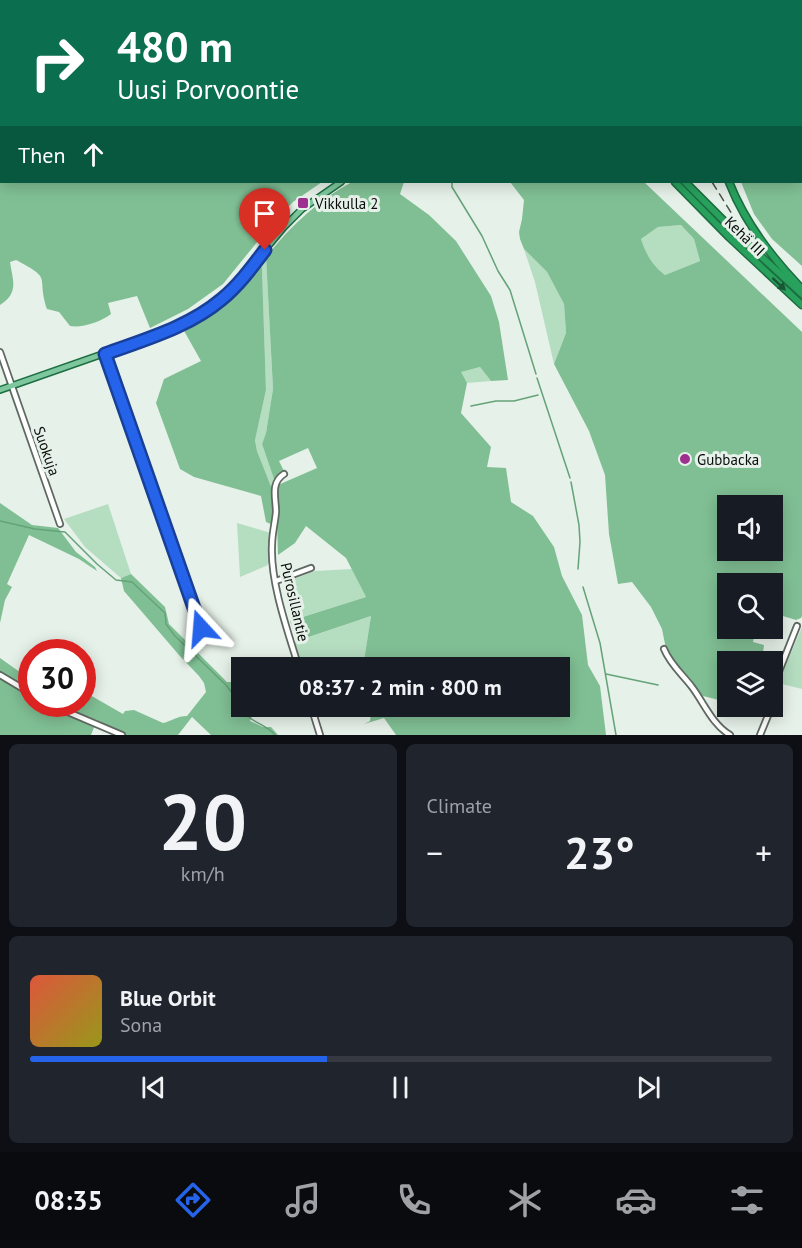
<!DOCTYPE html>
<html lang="en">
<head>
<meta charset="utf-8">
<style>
	:root { --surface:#171b24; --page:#20242c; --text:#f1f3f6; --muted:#9ea1a6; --line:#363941; --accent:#2563eb }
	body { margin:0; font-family:"PT Sans",sans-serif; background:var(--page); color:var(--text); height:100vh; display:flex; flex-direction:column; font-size:22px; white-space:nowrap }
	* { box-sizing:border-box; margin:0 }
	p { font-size:20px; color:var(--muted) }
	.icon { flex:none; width:33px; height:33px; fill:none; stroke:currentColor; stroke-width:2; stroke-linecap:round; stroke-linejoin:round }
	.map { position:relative; height:735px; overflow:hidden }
	.panel { display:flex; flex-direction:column; gap:9px; padding:9px; background:#0d0f14; flex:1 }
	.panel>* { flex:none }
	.hud { position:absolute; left:0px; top:0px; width:802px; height:183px; box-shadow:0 3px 15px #0003; background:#0b6e4f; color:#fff; overflow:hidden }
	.controls { position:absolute; left:717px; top:495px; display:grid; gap:12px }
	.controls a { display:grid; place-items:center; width:66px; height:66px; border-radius:0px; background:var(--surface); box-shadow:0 3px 15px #0003; font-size:30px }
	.speed { position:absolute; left:18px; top:639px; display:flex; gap:12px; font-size:30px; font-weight:700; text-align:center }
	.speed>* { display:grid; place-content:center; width:78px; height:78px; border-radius:50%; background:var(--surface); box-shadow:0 3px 15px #0003; line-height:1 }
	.speed .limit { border:9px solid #d22; background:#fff; color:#111 }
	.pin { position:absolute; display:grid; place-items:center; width:51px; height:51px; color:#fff; margin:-62px -26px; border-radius:50% 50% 50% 0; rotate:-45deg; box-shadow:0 0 6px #0007 }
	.pin .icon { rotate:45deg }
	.me { position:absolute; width:66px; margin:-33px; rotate:341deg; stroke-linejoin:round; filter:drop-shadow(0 0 4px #0008) }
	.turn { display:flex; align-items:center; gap:21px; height:126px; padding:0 18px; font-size:27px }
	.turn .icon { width:78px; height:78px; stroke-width:2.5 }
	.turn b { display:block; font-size:42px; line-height:51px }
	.then { display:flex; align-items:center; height:57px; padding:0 18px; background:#0003; gap:12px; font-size:22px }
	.big { font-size:45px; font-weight:800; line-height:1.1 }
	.panel .widget { flex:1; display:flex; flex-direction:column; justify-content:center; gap:9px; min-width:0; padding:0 21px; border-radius:9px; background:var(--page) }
	.panel .dial { align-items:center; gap:0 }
	.dial b { font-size:78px; line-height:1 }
	.song { display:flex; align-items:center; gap:18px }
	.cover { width:72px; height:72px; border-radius:9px; background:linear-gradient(135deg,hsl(10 70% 55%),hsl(60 70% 35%)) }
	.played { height:6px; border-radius:3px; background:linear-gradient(90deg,var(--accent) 40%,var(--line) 40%) }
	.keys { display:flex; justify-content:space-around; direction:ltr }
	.heat { display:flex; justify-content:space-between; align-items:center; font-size:33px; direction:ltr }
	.panel .tiles { flex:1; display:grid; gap:9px; grid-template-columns:1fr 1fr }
	.widget:last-child { grid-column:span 2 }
	.trip { position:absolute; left:231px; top:657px; width:339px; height:60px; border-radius:0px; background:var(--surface); box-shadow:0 3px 15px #0003; font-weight:800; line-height:60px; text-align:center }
	.menu { display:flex; height:96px; justify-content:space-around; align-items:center; background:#090b0e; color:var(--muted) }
	.menu .icon { width:42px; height:42px }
	.menu .on { color:var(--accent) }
	.menu b { font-size:27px; color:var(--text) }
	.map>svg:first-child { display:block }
</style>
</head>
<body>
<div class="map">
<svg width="802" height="735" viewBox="0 0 802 735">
	<rect width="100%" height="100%" fill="#e6f1e9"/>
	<g fill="#b5ddc0">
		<path d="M681 225 694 239 700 261 665 275C652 265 646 254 641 239L658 227Z"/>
		<polygon points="524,249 547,272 564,304 566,333 554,364 535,282"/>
		<polygon points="266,257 273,389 266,433 262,444 275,482 272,489 257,451 255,439 266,390 262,268 260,265"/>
		<polygon points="480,367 491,381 467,383 460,372"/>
		<polygon points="108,504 131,574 121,578 85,547 64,519"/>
		<polygon points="237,523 271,533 270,547 271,561 266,566 240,577"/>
		<polygon points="352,569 366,597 299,618 289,581 315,571"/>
		<polygon points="371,616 363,667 299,667 292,643"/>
		<polygon points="802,627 802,689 778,683"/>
	</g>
	<g fill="#80bf94" fill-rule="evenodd">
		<path d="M0 0 174 1 2 2V182H322L293 202 275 220 223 284 188 309 150 328 137 296 108 303 111 314C101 322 82 328 70 326L59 312 47 309C36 275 54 280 16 260L10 262C13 281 19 293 0 305Z"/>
		<polygon points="802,9 802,266 772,239 754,214 741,182 801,182"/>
		<path d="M352 182H404L400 194 429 215 456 241 491 296 499 322 508 380 491 381 480 367 461 372 467 383 461 413 491 447 487 467 506 468 511 502 533 516 554 547 562 576 582 615 588 665 600 686 606 735H396L384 718 364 724 370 721 372 707 560 706V668L363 667 371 616 297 641 290 621 366 597 346 558 306 526 295 543 278 555 276 490 278 485 317 468 308 448 279 461 284 471 278 476 275 482 262 444 266 433 273 389 266 257C291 226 318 200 352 182Z"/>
		<path d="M510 182H644L802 332V616L801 618 796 620 773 613 772 584H728V628L756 629 753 642 764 645 762 661 728 662 727 702 699 695 670 658 666 649 662 629 651 607 632 582 618 584 609 534 605 475 589 431 554 364 566 333 564 304 547 272 524 249 520 239 519 232 522 219 524 200ZM681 225 694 239 700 261 665 275C652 265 646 254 641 239L658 227ZM728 506H772V550H728Z"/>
		<polygon points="260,265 262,268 266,390 255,440 257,451 272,489 273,525 266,522 261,496 194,477 180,469 156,403 164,379 201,361 183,329 210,314"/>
		<polygon points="0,503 32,525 58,528 76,552 95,567 97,571 79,559 29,535 7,584 12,587 5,600 0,623"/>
		<path d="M131 574 165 607 169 624 227 682H241L242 706 256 707 250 721 263 727H271L278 735H211L192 717 178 735H126L97 720 54 704H82L83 691 123 714 125 711 134 710 163 723C172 721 177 716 187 716L206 692 204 683 199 676 179 655 124 591 121 578Z"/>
		<polygon points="0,658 31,680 31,691 0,672"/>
		<polygon points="0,678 31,697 32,704 43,704 95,725 91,735 0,735"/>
	</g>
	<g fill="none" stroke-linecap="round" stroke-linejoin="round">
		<g stroke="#64a278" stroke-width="1.5">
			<polyline points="382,0 382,2"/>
			<polyline points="472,0 473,2"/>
			<polyline points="452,182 452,187 482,236 498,271 510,290 536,374"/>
			<polyline points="537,378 570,478"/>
			<polyline points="471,406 496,401 514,401 538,395"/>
			<polyline points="571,482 579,525 580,542 578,569"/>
			<polyline points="0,521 35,529 65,532 97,564 116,580 132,582 165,613 166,624 175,636 226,685 242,706"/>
			<polyline points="583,587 600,643 616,735"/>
			<polyline points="606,674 658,685"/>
			<path d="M242 708C249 723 265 723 275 735"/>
		</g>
		<defs>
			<g id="minor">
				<polyline points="195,0 198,2"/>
				<polyline points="0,352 60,524"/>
				<polyline points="105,354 200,628"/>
				<path d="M284 474C270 483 276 498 276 512 275 523 272 534 272 545 270 582 288 632 299 668"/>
				<polyline points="276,581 311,568"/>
				<path d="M664 649C670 664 682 674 692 687 704 703 712 724 730 735"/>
				<polyline points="0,675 32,694"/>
				<polyline points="772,702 778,674 797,626"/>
				<polyline points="49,704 122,735"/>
				<polyline points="311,706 320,735"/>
				<polyline points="760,735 772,706"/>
			</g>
			<g id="major">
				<polyline points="745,2 746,0"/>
				<polyline points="753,2 754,0"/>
				<polyline points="0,390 157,335 205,312 235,286 284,227 302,209 341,182"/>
			</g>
			<g id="highway">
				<polyline points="484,0 484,2"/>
				<polyline points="524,0 525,2"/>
				<polyline points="534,0 536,2"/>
				<polyline points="549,0 550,2"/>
				<polyline points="675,182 729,237 802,305"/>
				<polyline points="685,182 740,237 802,294"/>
				<path d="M729 182C745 223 771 257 802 289"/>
			</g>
		</defs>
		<use href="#minor" stroke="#5f6962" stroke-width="8"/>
		<use href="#major" stroke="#1d6d40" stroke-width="8"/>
		<use href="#highway" stroke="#1d6d40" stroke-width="9"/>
		<use href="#minor" stroke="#fff" stroke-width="4.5"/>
		<use href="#major" stroke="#7ec79e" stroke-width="5"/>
		<use href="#highway" stroke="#28a15d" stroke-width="6"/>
		<g stroke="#4c514d" stroke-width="1.5" stroke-dasharray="9 4.5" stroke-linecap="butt">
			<polyline points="575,0 577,2"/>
			<polyline points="712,182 737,222"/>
		</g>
	</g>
	<defs><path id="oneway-solid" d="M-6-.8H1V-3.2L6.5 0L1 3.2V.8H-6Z" transform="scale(1.5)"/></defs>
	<use fill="#185634" href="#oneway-solid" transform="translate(779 284) rotate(43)"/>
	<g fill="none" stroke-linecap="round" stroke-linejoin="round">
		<defs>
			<path id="route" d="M201 628 105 354C146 339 189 327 222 299 239 285 252 267 265 250"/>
		</defs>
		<use href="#route" stroke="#184099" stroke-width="15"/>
		<use href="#route" stroke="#2563eb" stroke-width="10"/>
	</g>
	<g fill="#9e3090" stroke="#e6f1e9" stroke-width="2">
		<rect x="297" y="197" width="12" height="12" rx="3"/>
		<circle cx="685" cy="459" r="6"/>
	</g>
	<g text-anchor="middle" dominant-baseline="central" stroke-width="6" stroke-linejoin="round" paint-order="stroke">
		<g font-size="15" fill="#090c0a" stroke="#e6f1e9" text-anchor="start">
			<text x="315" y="203">Vikkulla 2</text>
			<text x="697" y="459">Gubbacka</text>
		</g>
		<g font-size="15" fill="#090c0a" stroke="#e6f1e9">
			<text transform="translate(745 236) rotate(44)">Kehä III</text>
			<text transform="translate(47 451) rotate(71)">Suokuja</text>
			<text transform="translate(295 602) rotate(77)">Purosillantie</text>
		</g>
	</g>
</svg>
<div class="controls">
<a><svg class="icon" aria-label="sound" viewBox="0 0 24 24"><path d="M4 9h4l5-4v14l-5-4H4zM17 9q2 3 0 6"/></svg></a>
<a><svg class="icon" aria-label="search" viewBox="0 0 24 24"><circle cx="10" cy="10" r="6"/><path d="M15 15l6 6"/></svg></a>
<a><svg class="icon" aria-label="layers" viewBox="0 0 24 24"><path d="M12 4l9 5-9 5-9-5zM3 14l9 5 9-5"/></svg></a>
</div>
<div class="speed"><div class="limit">30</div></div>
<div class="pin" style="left:265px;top:250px;background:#d93025"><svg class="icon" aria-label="arrive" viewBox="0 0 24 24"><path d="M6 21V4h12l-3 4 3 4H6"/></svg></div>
<svg class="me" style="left:201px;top:628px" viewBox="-20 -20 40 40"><path d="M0-17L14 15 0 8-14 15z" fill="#2563eb" stroke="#fff" stroke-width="4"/></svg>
<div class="trip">08:37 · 2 min · 800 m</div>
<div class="hud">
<div class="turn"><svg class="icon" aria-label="right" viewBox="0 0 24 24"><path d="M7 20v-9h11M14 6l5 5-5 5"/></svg><div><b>480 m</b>Uusi Porvoontie</div></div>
<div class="then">Then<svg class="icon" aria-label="ahead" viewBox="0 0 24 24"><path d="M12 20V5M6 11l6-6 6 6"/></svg></div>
</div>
</div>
<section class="panel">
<div class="tiles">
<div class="widget dial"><b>20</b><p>km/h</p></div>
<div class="widget"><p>Climate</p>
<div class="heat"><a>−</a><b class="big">23°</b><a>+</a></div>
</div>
<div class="widget">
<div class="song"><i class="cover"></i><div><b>Blue Orbit</b><p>Sona</p></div></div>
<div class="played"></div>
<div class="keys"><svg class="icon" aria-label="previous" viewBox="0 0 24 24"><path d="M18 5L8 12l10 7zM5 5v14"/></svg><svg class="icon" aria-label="pause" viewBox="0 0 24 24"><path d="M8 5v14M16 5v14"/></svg><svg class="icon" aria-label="next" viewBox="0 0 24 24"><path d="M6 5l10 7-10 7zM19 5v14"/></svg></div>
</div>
</div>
</section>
<nav class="menu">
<b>08:35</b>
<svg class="icon on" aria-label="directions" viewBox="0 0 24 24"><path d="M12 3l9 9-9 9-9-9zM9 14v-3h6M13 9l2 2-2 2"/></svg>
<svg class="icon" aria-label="music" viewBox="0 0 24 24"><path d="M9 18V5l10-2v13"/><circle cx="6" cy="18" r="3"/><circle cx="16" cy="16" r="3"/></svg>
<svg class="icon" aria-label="phone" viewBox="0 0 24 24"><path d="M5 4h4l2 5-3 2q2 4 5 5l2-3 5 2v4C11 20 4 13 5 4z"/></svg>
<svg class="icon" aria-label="climate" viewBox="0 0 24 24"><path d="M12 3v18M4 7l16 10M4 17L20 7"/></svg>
<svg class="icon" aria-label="car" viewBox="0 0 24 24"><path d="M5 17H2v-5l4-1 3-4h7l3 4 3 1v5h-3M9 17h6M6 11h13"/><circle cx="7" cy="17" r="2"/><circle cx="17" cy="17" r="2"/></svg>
<svg class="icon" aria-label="filters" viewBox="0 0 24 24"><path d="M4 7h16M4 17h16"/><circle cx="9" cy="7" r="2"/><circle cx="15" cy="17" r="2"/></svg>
</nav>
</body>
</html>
